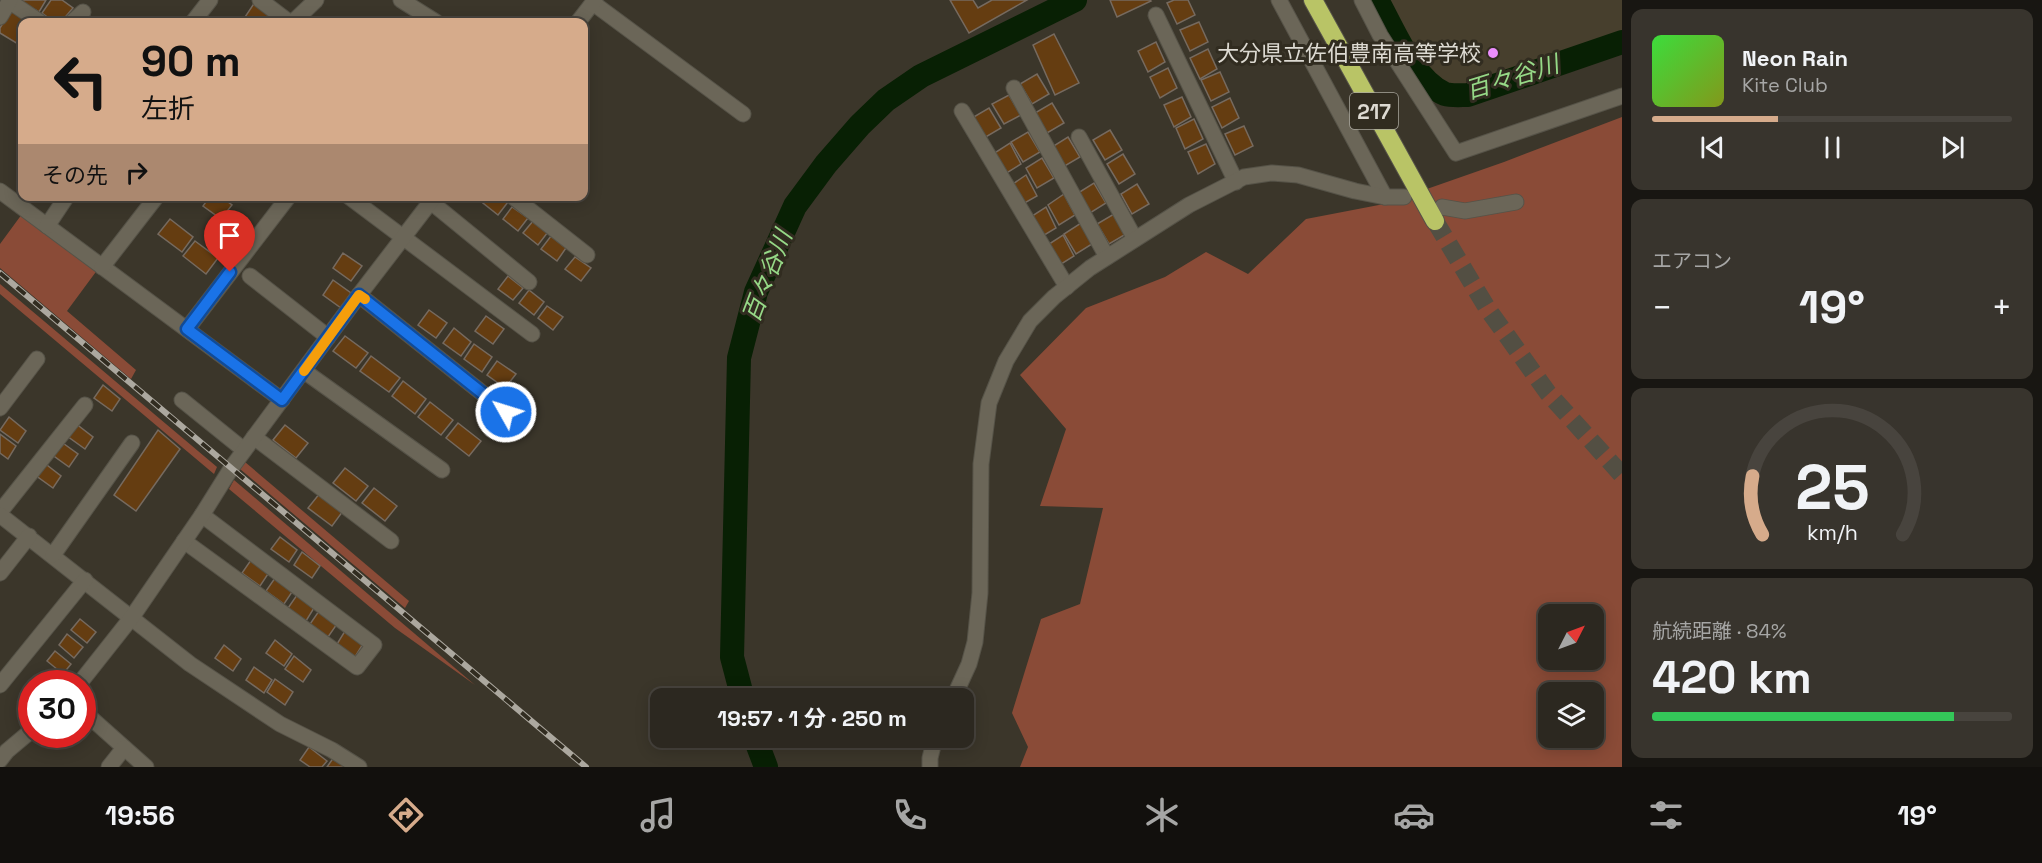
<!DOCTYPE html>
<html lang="ja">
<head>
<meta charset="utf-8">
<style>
	:root { --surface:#2c2820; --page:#38342d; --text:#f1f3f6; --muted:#a6a6a5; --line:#48443e; --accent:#d6ab8b }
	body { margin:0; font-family:"Space Grotesk","Noto Sans JP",sans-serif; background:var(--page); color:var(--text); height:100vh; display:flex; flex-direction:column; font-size:22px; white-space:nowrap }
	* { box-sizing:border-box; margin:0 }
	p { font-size:20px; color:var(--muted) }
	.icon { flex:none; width:33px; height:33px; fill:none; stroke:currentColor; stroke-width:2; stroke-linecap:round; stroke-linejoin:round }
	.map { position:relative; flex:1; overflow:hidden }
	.details { display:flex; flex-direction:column; gap:9px; padding:9px; background:#181612; width:420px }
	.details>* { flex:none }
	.guide { position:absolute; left:18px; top:18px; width:570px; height:183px; border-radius:12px; box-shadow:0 3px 15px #0003,0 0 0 2px var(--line); background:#d6ab8b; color:#111; overflow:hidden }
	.needle { width:39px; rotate:48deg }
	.fabs { position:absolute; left:1538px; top:604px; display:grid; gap:12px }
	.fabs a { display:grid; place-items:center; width:66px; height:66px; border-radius:12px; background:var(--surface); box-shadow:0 3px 15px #0003,0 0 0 2px var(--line); font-size:30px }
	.speed { position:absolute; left:18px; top:670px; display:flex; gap:12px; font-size:30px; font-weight:700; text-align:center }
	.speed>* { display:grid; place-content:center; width:78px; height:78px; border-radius:50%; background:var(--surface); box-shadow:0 3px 15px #0003,0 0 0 2px var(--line); line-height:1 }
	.speed .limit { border:9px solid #d22; background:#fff; color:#111 }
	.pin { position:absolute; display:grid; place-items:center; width:51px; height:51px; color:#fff; margin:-62px -26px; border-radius:50% 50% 50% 0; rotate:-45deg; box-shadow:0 0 6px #0007 }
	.pin .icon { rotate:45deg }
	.me { position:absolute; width:66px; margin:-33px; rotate:309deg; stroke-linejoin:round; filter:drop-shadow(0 0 4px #0008) }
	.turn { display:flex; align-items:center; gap:21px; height:126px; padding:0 24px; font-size:27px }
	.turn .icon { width:78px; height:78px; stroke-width:2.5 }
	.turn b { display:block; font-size:42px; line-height:51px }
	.then { display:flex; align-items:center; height:57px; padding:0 24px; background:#0003; gap:12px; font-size:22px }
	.big { font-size:45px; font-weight:700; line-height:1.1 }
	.details .card { flex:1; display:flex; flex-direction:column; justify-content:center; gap:9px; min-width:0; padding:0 21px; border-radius:12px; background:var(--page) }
	.details .dial { align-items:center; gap:0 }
	.dial svg { height:156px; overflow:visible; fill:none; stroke:var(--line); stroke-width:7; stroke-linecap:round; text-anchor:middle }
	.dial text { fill:var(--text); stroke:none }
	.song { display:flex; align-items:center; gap:18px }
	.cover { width:72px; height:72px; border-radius:9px; background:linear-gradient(135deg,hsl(120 70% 55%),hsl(70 70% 35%)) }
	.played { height:6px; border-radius:3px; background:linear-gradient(90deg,var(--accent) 35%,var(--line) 35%) }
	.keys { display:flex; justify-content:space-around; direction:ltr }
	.heat { display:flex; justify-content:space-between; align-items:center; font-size:33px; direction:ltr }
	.charge { height:9px; border-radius:4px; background:linear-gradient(90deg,#34c759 84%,var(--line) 0) }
	.trip { position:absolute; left:650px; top:688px; width:324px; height:60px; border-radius:12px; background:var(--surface); box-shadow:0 3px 15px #0003,0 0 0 2px var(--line); font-weight:700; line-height:60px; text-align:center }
	.tabs { display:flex; height:96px; justify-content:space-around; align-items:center; background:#12100d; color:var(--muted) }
	.tabs .icon { width:42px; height:42px }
	.tabs .active { color:var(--accent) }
	.tabs b { font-size:27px; color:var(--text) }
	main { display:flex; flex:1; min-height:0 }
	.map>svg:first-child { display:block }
</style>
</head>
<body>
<main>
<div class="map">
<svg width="1622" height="767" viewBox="0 0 1622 767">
	<rect width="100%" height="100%" fill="#3b362a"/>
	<polygon fill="#473f2d" points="1385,0 1622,0 1622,35 1469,89 1447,87 1423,71"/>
	<g fill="#8a4b37" fill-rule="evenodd">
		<path d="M1622 117V767H1020L1028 747 1012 713 1041 619 1080 604 1103 508 1040 506 1066 429 1020 375 1086 308 1165 277 1206 252 1248 274 1306 219 1384 204 1504 162ZM1548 615H1593V660H1548ZM1548 693H1593V738H1548Z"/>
		<polygon points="22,214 98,269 67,311 136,370 131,379 0,268 0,244"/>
		<polygon points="0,284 217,467 214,474 0,294"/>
		<polygon points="245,462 409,601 405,608 240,469"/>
		<polygon points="234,480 475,685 395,628 229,489"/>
	</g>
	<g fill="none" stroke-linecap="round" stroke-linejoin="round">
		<g stroke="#082004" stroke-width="24">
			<path d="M1377 0C1394 30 1413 80 1445 94 1452 96 1461 95 1468 95L1622 42"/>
			<polyline points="743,699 732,657 739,358 756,292 795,206 826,164 860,125 886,100 921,76 1075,0"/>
			<polyline points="755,738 766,767"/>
		</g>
	</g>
	<g fill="#653d11" stroke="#766a5f" stroke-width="1.5">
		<polygon points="18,0 46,0 39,12"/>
		<polygon points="51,0 62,0 73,8 61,22 54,22 42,13"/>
		<polygon points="950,0 973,0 978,8 992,0 1027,0 969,33"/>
		<polygon points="1110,0 1150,0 1151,1 1117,17"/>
		<polygon points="1174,0 1188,0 1195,15 1177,24 1167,3"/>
		<polygon points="255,2 273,15 268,22 252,22 245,17"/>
		<polygon points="11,10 30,22 22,22 22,37 18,44 0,33 0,28"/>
		<polygon points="1199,22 1208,42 1190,51 1180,30"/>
		<polygon points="1054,34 1079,83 1055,95 1033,45"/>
		<polygon points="1156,42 1165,62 1148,72 1138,51"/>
		<polygon points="1208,49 1217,69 1200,79 1190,58"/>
		<polygon points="1168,68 1177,88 1160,98 1150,77"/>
		<polygon points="1220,72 1229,92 1211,101 1201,80"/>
		<polygon points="1037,74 1049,94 1032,104 1020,84"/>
		<polygon points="1009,95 1021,115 1004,124 992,104"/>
		<polygon points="1182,97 1191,117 1174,127 1164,105"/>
		<polygon points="1230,98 1239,118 1222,128 1212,107"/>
		<polygon points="1052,103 1064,123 1047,133 1035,113"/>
		<polygon points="989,108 1001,128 984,138 972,118"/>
		<polygon points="1194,119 1203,139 1185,149 1176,128"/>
		<polygon points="1244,126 1253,146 1235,155 1225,134"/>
		<polygon points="1110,130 1122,150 1105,160 1093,140"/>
		<polygon points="1028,132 1040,152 1023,162 1011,142"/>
		<polygon points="1068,137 1080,157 1063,167 1052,147"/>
		<polygon points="1010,143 1021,164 1005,174 993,154"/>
		<polygon points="1206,144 1215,164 1198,174 1188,152"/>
		<polygon points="1123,154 1135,174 1119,184 1107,164"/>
		<polygon points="1042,158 1054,178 1037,188 1026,168"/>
		<polygon points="1026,175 1037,196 1021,205 1010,186"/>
		<polygon points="1094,183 1106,203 1090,213 1078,193"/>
		<polygon points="1137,184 1149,204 1132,214 1121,194"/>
		<polygon points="1064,194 1075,215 1059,225 1048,205"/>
		<polygon points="188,196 200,196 196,202"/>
		<polygon points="210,196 220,196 232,205 221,219 203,206"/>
		<polygon points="488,196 501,196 508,202 498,215 483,203"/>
		<polygon points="512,207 528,218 518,231 503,219"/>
		<polygon points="1046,207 1056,228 1041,237 1029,218"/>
		<polygon points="1114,214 1126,234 1109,244 1097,224"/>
		<polygon points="170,219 193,237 182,252 158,234"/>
		<polygon points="533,221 548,232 538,245 523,233"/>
		<polygon points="1081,223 1092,244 1076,254 1064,234"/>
		<polygon points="1063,235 1074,256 1058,266 1046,246"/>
		<polygon points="551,236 566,248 557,261 541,249"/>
		<polygon points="195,241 218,258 206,274 183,256"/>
		<polygon points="343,253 362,266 351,281 333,268"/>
		<polygon points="575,257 591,268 581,281 565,269"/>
		<polygon points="508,276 523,288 513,300 498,289"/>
		<polygon points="333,280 351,293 341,308 323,295"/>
		<polygon points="529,290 544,302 534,315 519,303"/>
		<polygon points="547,306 563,317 553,330 538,318"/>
		<polygon points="429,310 447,323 436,338 418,325"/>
		<polygon points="486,316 504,329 493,344 475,331"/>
		<polygon points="454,328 471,342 461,356 443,343"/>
		<polygon points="345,336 368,353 356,368 333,351"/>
		<polygon points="474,344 492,357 482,372 464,359"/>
		<polygon points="371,356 400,378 389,392 360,371"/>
		<polygon points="497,361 516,374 505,388 487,375"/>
		<polygon points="403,381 426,399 415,414 392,396"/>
		<polygon points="103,385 120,399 112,411 94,398"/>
		<polygon points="430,402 453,420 441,435 418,417"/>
		<polygon points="9,417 26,431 18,443 0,430"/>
		<polygon points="75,423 93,437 85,449 67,436"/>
		<polygon points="458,423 481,441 469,456 446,438"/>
		<polygon points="285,425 308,443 296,458 273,440"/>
		<polygon points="158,430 180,449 136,511 114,495"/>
		<polygon points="0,434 16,446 8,459 0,453"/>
		<polygon points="60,441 78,454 69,467 51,454"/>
		<polygon points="43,462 61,476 53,488 35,475"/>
		<polygon points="345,468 368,486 356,501 333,483"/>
		<polygon points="374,488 397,506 385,521 362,503"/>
		<polygon points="320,493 343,511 332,526 308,508"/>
		<polygon points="280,537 297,550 289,562 271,549"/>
		<polygon points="302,552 320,566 312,578 294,565"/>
		<polygon points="251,560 268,574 260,586 242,573"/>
		<polygon points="275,578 292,592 284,604 266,591"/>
		<polygon points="297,595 314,608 306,621 288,608"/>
		<polygon points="319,611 337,624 328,637 310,624"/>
		<polygon points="80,619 96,632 87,643 71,630"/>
		<polygon points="345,631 363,644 355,657 337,644"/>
		<polygon points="67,634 83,647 74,658 59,645"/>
		<polygon points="275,640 292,654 284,666 266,653"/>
		<polygon points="224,645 241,659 233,671 215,658"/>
		<polygon points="55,651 71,664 63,674 47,661"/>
		<polygon points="294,656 311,670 303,682 285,669"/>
		<polygon points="254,667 272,680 264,693 246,680"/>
		<polygon points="275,679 293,692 285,705 267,692"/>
		<polygon points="309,747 327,761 322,767 310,767 300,760"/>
		<polygon points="334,757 349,767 327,767"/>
	</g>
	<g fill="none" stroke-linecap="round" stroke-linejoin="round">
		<polyline stroke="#534f43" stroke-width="18" stroke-dasharray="18 9" stroke-linecap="butt" points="1435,221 1487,308 1548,393 1622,475"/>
		<defs>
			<g id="street">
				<polyline points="260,0 289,22"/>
				<polyline points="401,0 436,22"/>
				<polyline points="1279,0 1385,197"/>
				<polyline points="1362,0 1380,35 1456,153 1622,96"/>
				<polyline points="9,1 40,22"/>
				<polyline points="593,3 743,114"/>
				<polyline points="1156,15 1236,182"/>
				<polyline points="0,17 10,0"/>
				<polyline points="72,22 83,12"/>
				<polyline points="193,22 210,0"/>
				<polyline points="293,22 316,0"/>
				<polyline points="578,22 595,0"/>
				<polyline points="1014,88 1107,257"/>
				<polyline points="962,111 1067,287"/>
				<polyline points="1079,137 1135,239"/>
				<polyline points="0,191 282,400"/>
				<polyline points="348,196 532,334"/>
				<polyline points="512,196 587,255"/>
				<polyline points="431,202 529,282"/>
				<polyline points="1442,207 1465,211 1516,202"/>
				<polyline points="47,226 67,196"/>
				<polyline points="102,267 157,196"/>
				<polyline points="250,276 328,337"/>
				<polyline points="359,295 506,412"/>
				<polyline points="187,329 289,196"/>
				<polyline points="304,371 442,470"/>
				<polyline points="182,400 244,450"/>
				<polyline points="0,408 37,359"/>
				<polyline points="254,437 391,541"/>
				<polyline points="0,512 85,405"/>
				<polyline points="0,515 190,664 280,724 332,750 359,767"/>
				<polyline points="184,541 357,667 374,645 202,515"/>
				<polyline points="53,555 132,443"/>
				<polyline points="0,573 29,536"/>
				<polyline points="79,684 132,617 202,515 232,467 359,295 435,196"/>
				<polyline points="0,685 85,580"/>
				<polyline points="953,699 969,664 975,642 980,593 981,464 989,403 1006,361 1030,321 1054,297 1090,268 1189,205 1244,177 1272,173 1298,175 1355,191 1385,197 1404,197"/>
				<polyline points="82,710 146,767"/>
				<polyline points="0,760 7,751 32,730"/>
				<polyline points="109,767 124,748"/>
				<polyline points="930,767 930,758 935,738"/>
			</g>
			<polyline id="highway" points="1313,0 1435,221"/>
		</defs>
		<use href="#street" stroke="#565348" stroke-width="17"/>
		<use href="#highway" stroke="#565348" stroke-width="20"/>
		<use href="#street" stroke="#6b6658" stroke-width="15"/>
		<use href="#highway" stroke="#b9c466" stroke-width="18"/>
		<defs>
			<polyline id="rail" points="0,273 586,767"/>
		</defs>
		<use href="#rail" stroke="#aca89f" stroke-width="6"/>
		<use href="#rail" stroke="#312c20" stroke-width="4" stroke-dasharray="11" stroke-linecap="butt"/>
	</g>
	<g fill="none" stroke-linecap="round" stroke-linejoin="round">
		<defs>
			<polyline id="route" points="230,272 187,329 282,400 359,295 506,412"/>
		</defs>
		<use href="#route" stroke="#114b97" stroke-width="15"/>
		<use href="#route" stroke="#1a73e8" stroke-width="10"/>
		<polyline stroke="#f59e0b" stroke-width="10" points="304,371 359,295 365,299"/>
	</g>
	<circle fill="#eb8dfc" stroke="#312c20" stroke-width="2" cx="1493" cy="53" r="6"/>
	<g text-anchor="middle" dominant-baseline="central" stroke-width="6" stroke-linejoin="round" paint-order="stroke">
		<rect fill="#312c20" stroke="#a9a69d" stroke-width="1.5" x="1350" y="93" width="48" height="36" rx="4.5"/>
		<g font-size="21" font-weight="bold" fill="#dddad2">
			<text x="1374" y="111">217</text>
		</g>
		<g font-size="22" fill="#dddad2" stroke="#312c20" text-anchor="end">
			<text x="1481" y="53">大分県立佐伯豊南高等学校</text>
		</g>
		<g font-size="24" font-style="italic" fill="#96d987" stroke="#312c20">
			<text transform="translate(1512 77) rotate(-17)">百々谷川</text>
			<text transform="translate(767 276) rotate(-69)">百々谷川</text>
		</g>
	</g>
</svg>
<div class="fabs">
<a><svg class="needle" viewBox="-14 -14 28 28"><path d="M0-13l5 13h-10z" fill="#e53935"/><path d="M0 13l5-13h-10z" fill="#a6a6a5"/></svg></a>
<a><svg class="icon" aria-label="layers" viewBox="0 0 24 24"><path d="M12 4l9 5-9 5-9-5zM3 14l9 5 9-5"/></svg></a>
</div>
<div class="speed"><div class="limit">30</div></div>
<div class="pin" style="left:230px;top:272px;background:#d93025"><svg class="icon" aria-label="arrive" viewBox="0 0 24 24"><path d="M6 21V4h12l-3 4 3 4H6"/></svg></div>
<svg class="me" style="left:506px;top:412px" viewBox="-20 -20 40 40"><circle r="17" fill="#1a73e8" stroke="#fff" stroke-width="3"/><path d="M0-11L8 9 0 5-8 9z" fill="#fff"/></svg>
<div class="trip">19:57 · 1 分 · 250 m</div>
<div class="guide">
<div class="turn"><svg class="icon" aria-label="left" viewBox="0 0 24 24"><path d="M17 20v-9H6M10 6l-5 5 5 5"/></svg><div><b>90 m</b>左折</div></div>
<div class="then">その先<svg class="icon" aria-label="right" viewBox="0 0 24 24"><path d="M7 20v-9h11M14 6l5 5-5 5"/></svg></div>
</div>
</div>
<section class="details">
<div class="card">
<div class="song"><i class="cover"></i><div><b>Neon Rain</b><p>Kite Club</p></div></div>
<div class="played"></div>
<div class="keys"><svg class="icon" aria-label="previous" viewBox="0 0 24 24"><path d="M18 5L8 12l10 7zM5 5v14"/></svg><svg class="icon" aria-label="pause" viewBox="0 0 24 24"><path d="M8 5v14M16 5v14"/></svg><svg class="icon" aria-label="next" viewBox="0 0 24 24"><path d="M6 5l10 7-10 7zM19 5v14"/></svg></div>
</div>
<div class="card"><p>エアコン</p>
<div class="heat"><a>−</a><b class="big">19°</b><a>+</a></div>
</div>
<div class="card dial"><svg viewBox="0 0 100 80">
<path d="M14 69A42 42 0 1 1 86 69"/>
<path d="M14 69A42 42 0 0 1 9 39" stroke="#d6ab8b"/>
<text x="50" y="56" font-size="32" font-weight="700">25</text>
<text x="50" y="72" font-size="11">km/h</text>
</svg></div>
<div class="card"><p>航続距離 · 84%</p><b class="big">420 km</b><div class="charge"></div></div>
</section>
</main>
<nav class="tabs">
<b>19:56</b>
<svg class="icon active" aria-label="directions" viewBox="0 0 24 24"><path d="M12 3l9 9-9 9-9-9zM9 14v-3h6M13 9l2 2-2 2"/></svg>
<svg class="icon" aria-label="music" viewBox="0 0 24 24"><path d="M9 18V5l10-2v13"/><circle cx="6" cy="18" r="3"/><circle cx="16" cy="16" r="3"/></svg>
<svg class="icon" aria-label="phone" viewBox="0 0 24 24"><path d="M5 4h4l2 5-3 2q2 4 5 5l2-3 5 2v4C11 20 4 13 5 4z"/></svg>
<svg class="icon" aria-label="climate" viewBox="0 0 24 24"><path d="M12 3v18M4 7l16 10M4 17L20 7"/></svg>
<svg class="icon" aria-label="car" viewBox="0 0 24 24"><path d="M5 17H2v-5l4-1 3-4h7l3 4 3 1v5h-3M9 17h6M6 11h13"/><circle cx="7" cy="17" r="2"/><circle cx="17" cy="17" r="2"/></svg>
<svg class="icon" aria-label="filters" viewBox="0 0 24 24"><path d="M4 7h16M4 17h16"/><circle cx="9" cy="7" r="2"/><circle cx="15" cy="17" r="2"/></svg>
<b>19°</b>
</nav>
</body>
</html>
